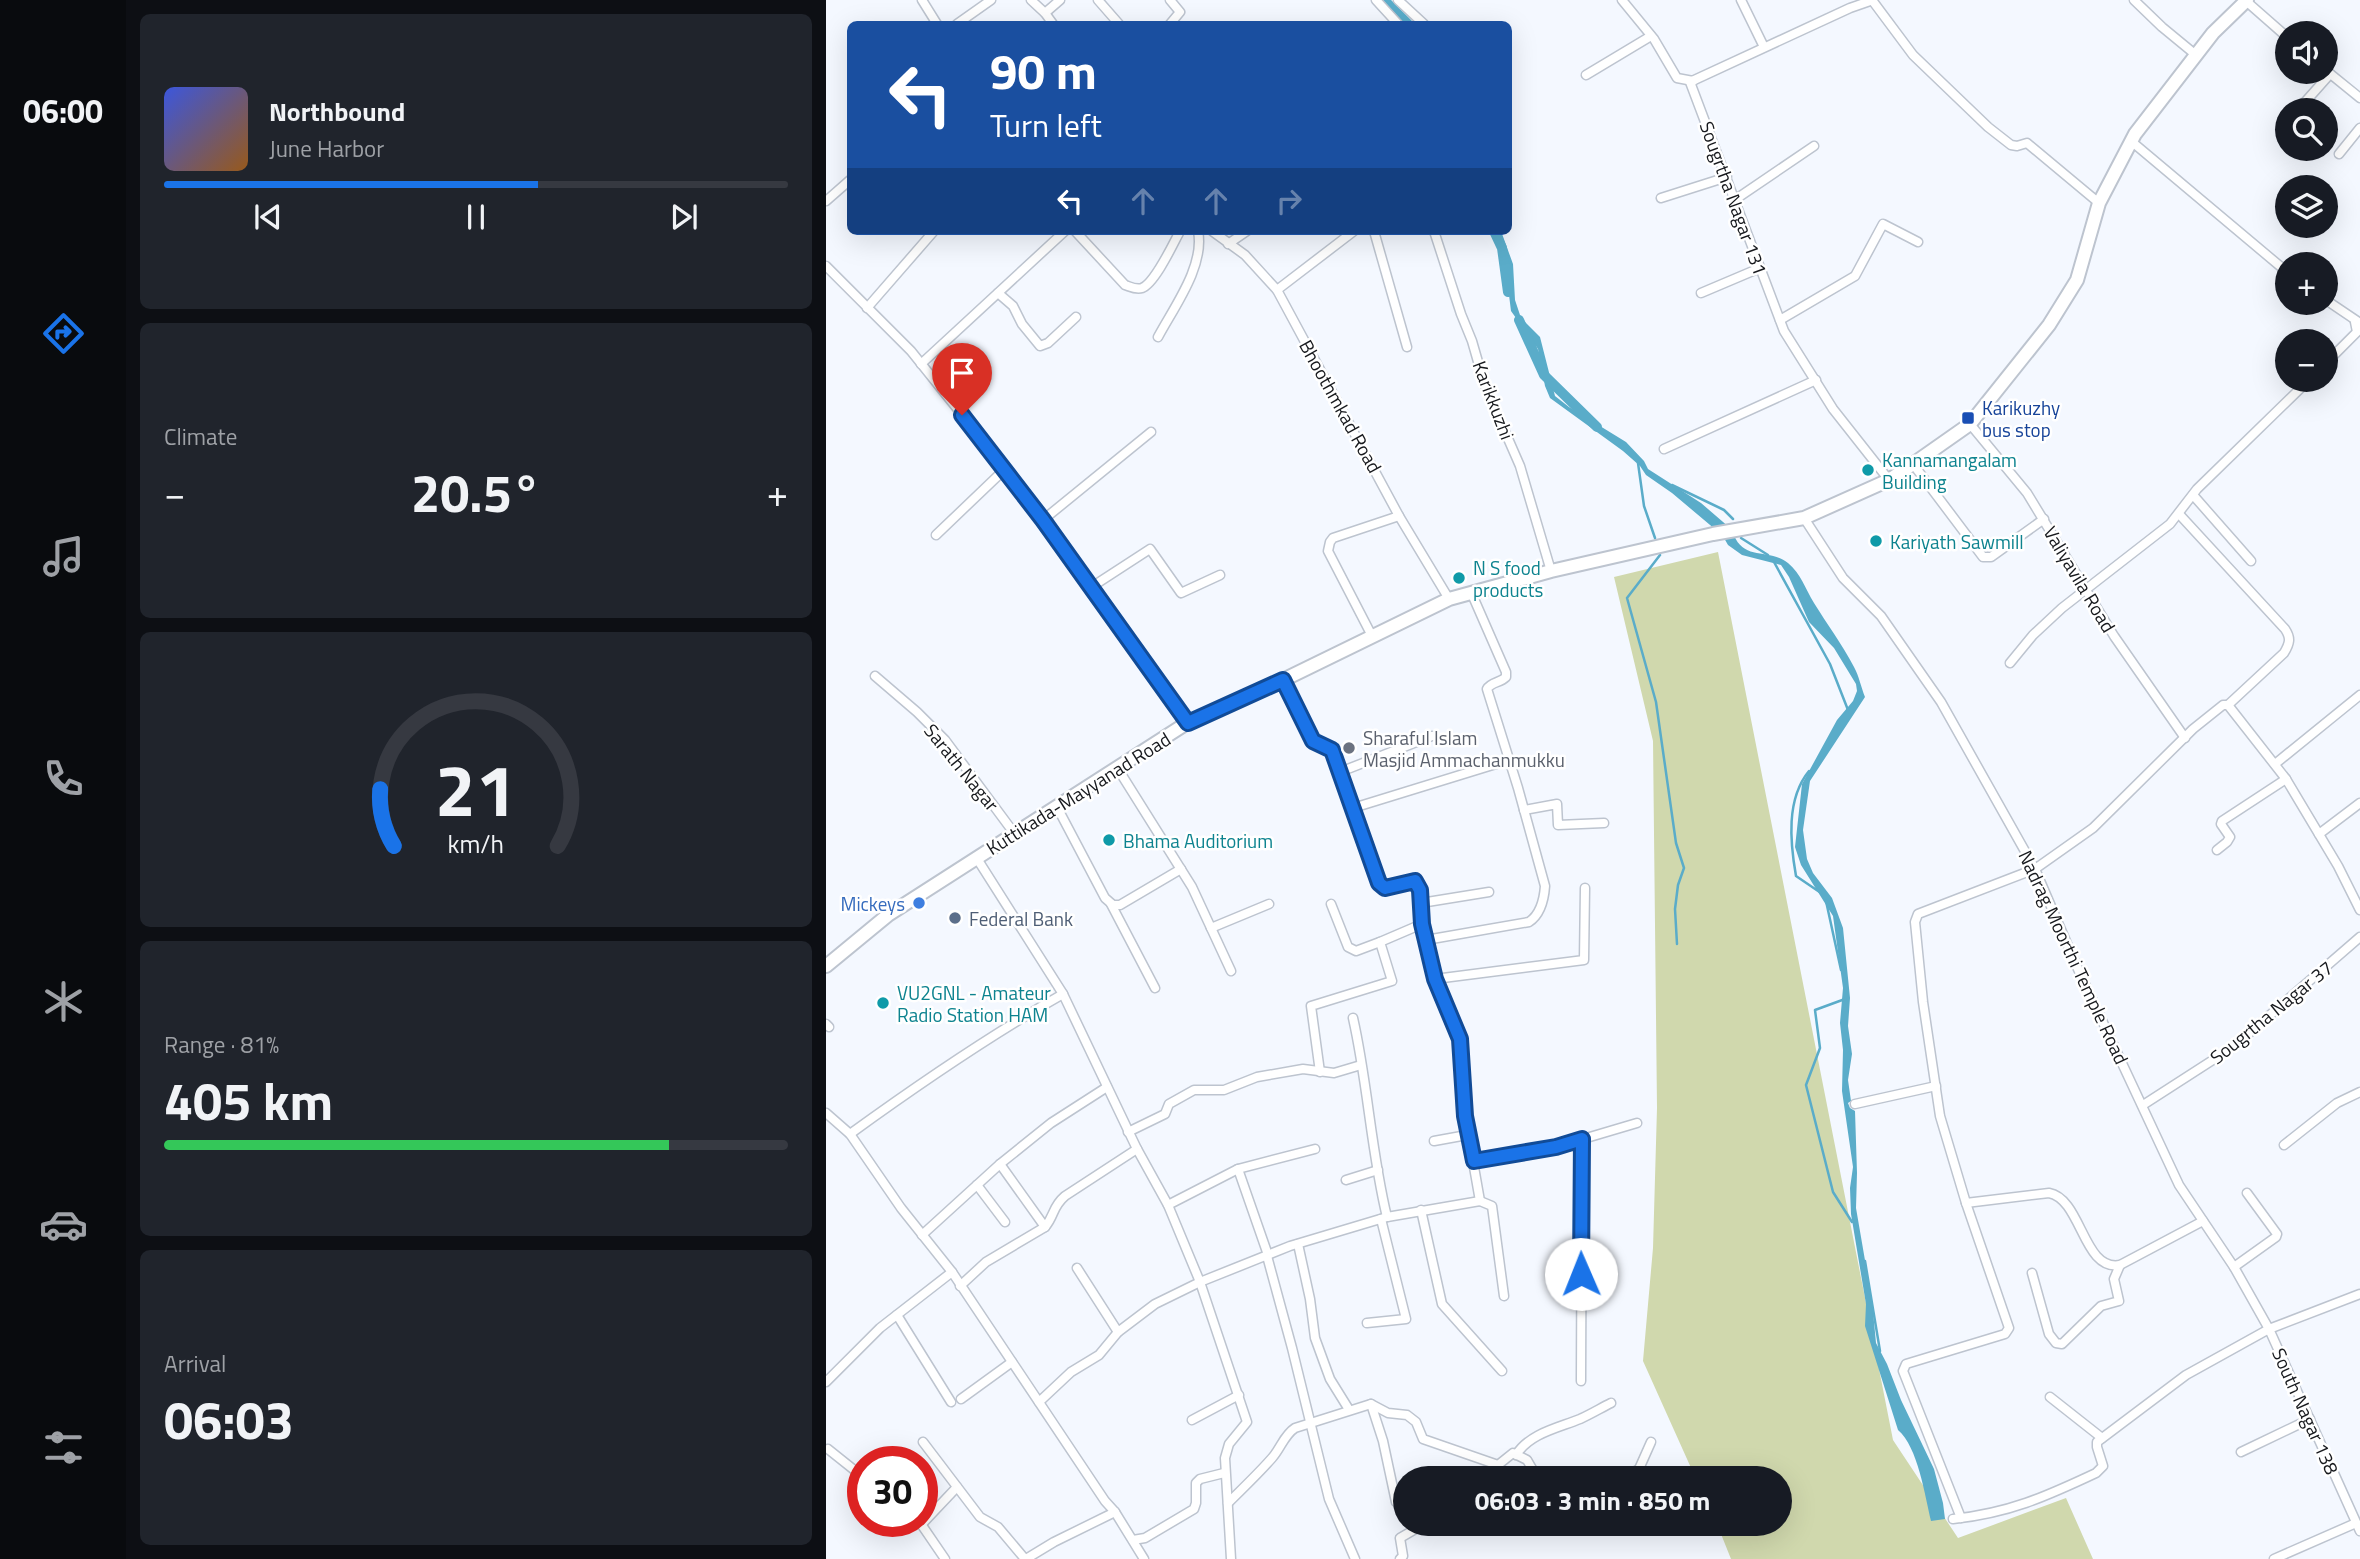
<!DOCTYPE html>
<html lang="en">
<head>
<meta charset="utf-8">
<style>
	:root { --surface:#171b24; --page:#20242c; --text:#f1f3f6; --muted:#9ea1a6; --line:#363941; --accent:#1a73e8 }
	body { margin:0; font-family:"Titillium Web",sans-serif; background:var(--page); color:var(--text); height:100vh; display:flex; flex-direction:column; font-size:26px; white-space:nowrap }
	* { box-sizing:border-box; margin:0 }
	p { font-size:23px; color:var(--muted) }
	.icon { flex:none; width:38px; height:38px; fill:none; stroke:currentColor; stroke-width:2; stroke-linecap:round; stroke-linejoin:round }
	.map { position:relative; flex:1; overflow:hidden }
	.drawer { display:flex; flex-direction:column; gap:14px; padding:14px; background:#0d0f14; width:700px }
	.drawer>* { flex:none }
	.banner { position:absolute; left:21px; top:21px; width:665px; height:214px; border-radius:10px; box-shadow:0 7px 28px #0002; background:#1a4fa0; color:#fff; overflow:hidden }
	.controls { position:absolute; left:1449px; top:21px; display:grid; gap:14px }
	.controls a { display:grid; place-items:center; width:63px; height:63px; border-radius:50%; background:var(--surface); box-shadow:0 7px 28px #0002; font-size:35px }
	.speed { position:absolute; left:21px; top:1446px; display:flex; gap:14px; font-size:35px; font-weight:700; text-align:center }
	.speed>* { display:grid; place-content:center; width:91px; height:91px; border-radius:50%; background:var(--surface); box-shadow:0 7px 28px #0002; line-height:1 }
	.speed .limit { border:10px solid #d22; background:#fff; color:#111 }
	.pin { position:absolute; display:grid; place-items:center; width:60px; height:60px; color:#fff; margin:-72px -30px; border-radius:50% 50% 50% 0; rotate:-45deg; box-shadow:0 0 7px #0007 }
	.pin .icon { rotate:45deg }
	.me { position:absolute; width:77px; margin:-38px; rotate:359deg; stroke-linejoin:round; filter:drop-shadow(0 0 5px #0008) }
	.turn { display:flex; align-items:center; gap:24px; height:147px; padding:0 28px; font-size:32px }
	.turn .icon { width:91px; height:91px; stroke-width:2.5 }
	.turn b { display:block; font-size:49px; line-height:60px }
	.lanes { display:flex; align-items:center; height:66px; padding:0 28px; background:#0003; justify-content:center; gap:35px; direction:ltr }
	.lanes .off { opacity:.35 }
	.big { font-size:52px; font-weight:700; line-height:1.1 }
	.drawer .card { flex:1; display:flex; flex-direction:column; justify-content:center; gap:10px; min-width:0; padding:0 24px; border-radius:10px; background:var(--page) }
	.drawer .dial { align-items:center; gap:0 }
	.dial svg { height:182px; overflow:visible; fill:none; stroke:var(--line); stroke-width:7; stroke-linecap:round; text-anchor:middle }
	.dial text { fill:var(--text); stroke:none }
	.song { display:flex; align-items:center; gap:21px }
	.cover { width:84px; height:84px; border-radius:10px; background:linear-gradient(135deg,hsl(230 70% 55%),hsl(30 70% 35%)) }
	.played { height:7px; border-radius:4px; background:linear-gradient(90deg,var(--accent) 60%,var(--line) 60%) }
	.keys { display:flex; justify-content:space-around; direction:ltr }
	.heat { display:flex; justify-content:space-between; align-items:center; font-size:38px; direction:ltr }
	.charge { height:10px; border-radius:5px; background:linear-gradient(90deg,#34c759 81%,var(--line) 0) }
	.trip { position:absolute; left:567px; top:1466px; width:399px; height:70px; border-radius:35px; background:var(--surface); box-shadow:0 7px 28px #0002; font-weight:700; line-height:70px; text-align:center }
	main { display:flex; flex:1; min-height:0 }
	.dock { display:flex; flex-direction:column; width:126px; justify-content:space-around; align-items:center; background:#090b0e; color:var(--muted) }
	.dock .icon { width:49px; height:49px }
	.dock .selected { color:var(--accent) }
	.dock b { font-size:32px; color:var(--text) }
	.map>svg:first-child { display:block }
</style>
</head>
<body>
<main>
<nav class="dock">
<b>06:00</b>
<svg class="icon selected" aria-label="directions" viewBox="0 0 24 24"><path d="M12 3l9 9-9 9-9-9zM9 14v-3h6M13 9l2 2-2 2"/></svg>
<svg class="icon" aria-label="music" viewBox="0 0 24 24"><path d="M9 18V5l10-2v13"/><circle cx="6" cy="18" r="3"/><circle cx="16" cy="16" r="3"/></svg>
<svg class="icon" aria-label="phone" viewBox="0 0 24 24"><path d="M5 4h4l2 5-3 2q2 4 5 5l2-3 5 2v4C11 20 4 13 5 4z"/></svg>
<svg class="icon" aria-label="climate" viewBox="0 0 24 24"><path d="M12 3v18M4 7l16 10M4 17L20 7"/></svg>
<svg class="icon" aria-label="car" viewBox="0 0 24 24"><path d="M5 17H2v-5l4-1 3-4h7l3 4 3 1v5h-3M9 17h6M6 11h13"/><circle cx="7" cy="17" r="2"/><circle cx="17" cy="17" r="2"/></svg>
<svg class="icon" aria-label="filters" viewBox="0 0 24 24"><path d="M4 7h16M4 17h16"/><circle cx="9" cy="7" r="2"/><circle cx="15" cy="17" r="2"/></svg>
</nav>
<section class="drawer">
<div class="card">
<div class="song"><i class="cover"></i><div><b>Northbound</b><p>June Harbor</p></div></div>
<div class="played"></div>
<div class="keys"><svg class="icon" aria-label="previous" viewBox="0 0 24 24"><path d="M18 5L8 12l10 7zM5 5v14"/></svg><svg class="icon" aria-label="pause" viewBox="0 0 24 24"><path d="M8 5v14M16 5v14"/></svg><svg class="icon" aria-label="next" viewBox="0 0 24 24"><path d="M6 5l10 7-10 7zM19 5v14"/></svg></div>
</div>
<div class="card"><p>Climate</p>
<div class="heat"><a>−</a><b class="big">20.5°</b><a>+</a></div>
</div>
<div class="card dial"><svg viewBox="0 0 100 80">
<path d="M14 69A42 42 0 1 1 86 69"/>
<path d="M14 69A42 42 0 0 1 8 44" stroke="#1a73e8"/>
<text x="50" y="56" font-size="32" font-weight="700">21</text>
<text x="50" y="72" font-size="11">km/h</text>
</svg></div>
<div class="card"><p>Range · 81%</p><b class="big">405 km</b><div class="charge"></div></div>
<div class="card"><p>Arrival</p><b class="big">06:03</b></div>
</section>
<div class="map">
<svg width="1534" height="1559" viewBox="0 0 1534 1559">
	<rect width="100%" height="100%" fill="#f4f8ff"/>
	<polygon fill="#d0d8ad" points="892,552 1067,1440 1132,1538 1240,1498 1267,1559 905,1559 891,1524 954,1524 954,1479 870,1479 817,1361 827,1248 831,1108 827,741 788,577"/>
	<g fill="#5aacc9">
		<polygon points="668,231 675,231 687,264 689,300 695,318 714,337 729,396 743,407 800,442 818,461 822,469 875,503 904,528 890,530 846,493 820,475 814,466 797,451 724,398 719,386 712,349 685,311 679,263"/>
		<path d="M908 535C918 561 943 548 962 563 975 574 979 588 988 603 1001 624 1016 644 1028 667 1033 676 1035 687 1039 697L984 781 977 830 981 859 987 873 1006 898 1017 928 1024 998 1022 1026 1026 1054 1022 1080 1025 1101 1022 1103 1024 1108 1029 1111 1031 1173 1030 1208 1046 1301 1050 1343 1061 1364 1075 1400 1108 1469 1117 1503 1119 1519 1105 1521C1099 1496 1092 1447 1072 1430L1039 1326 1040 1304 1025 1214 1024 1188 1027 1167 1016 1091 1017 1050 1014 1023 1017 988 1007 916 975 865 969 847 976 784 1011 720 1027 701 1031 691 1030 684 1008 648 983 622 963 577 955 565 916 555 902 545 898 538Z"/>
	</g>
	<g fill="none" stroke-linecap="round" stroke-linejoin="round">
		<g stroke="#5aacc9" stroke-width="2.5">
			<polyline points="812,463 818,506 829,538"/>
			<polyline points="846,485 898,510 907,519"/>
			<polyline points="915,538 942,555"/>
			<polyline points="834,555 801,598 830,702 850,843 858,868 852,885 849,909 851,944"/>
			<polyline points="948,562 1004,664 1022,710"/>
			<path d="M983 771C960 799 964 842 970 876L995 893"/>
			<polyline points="1000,901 1015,970"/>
			<polyline points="1019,999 989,1010 994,1048 980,1085 1007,1192 1026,1222"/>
			<polyline points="1039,1261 1054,1351"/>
		</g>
		<g stroke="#5aacc9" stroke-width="10">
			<polyline points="558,0 582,24"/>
			<polyline points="668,231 676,248 682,292"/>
			<polyline points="693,320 718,375 771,427"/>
		</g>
		<defs>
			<g id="street">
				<polyline points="96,0 111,24"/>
				<polyline points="205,0 219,13 227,24"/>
				<polyline points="272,0 293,24"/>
				<polyline points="550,0 572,24"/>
				<polyline points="572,0 598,24"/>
				<polyline points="796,0 828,39 851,78 867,81"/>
				<polyline points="915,0 938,47"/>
				<polyline points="1046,0 1087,55 1162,127 1185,145 1191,146 1201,143 1273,203"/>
				<polyline points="1047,0 1024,8 864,82 958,331 1007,409 1063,480"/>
				<polyline points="1308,0 1336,27 1370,55"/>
				<polyline points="1420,1 1461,37"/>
				<polyline points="219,13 234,0"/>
				<polyline points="131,24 165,0"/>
				<polyline points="344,24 354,12 344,0"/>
				<polyline points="1502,72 1534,98"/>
				<polyline points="760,75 825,36"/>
				<polyline points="1472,110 1504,74"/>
				<polyline points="1305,141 1461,272"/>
				<polyline points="1513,154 1534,128"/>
				<polyline points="835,198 901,177"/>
				<polyline points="910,199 988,146"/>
				<polyline points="0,201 24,180"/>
				<path d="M249 231 299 285C305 287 310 290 316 288 329 283 347 244 354 231"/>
				<polyline points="386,231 419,255 451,290 573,516 623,599"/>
				<polyline points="548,231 581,347"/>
				<polyline points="608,231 635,314 646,341 659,386 694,466 725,571"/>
				<polyline points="402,244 421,231"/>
				<polyline points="0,266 85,351 150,432 217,520 361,723"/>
				<polyline points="451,290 528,231"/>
				<polyline points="172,293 187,306 196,324 214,346 222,343 250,317"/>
				<polyline points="875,293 934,268"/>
				<polyline points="1500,300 1534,323"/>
				<polyline points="41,308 108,231"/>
				<polyline points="954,320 1029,276 1057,224 1092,242"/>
				<path d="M332 337C348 307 379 266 372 231"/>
				<polyline points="1500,363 1531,332 1529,322"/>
				<polyline points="95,364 239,231"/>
				<polyline points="1144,424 1201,493 1288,636 1359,738"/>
				<polyline points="838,449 990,380"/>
				<polyline points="1087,464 1157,557 1165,557 1218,519"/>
				<polyline points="1367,495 1425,561"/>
				<path d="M1353 514 1459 629C1465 638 1464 643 1458 653L1402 705"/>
				<polyline points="978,518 1017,578 1055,616 1115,702 1209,869 1251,967 1353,1185 1408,1267 1443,1329 1534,1531"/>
				<polyline points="217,520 325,432"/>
				<polyline points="110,535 178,470"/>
				<polyline points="264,588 324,549 355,593 394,575"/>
				<polyline points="546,636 502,551 504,542 507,538 573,516"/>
				<polyline points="1184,663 1207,635 1236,608 1344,524 1371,489 1483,380"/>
				<polyline points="49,676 91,712 119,740 188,833"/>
				<polyline points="1449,764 1534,695"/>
				<polyline points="292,769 366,887 405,971"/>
				<polyline points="514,772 606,736"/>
				<polyline points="231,807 279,898 287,905 294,905 355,869"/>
				<polyline points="527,808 683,760"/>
				<polyline points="698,810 731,804 732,825 778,823"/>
				<polyline points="1493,834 1534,803"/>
				<polyline points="1391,850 1401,842 1404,837 1395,824 1396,821 1460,779"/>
				<polyline points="150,857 237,994 311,1149 342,1205 374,1282 421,1422 403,1444 399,1458 405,1559"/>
				<polyline points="595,903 663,892"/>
				<polyline points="285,904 329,988"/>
				<polyline points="505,904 522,947 530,951 554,942"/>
				<polyline points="385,928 443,904"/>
				<path d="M600 940 703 922C715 914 718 900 719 886L692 788 661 689C665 682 674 683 680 677V672L645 592"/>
				<polyline points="609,979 758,960 759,888"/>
				<path d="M527 1018C542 1084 545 1152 561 1217"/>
				<polyline points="0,1024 3,1027"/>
				<polyline points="494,1072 485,1006 566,981 554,942 596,924"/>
				<polyline points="1029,1104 1110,1086"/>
				<polyline points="1317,1105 1407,1047 1534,937"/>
				<polyline points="0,1113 24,1134 75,1208 126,1272 279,1501 289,1512 318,1559"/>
				<polyline points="302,1132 339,1114 343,1104 368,1090 398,1090 431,1077 477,1069 508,1073 535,1065"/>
				<path d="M24 1134C93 1084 163 1036 237 994"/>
				<polyline points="608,1141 641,1135"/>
				<polyline points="1458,1145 1511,1103 1534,1092"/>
				<polyline points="648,1161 730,1147 811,1123"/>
				<polyline points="174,1164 219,1227"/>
				<polyline points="412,1169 442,1255"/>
				<polyline points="520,1180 552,1170"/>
				<polyline points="151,1185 179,1222"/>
				<polyline points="654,1201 666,1206 678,1296"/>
				<path d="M1140 1203 1223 1193C1256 1199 1257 1272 1294 1265L1377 1221"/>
				<polyline points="342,1205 412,1169 489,1149"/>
				<polyline points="595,1210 616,1304 676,1371"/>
				<polyline points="96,1235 174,1164 225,1123 281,1087"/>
				<polyline points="472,1244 484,1299 489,1338 504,1379 522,1408"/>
				<polyline points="441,1256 466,1348 503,1499 529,1559"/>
				<polyline points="1408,1267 1450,1237 1451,1234 1421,1193"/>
				<polyline points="251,1268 292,1332"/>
				<polyline points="1206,1273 1223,1334 1230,1343 1236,1344 1275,1306 1293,1301 1288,1279 1294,1265"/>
				<path d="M134 1286 160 1262 219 1227C229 1215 226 1207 239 1196L311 1149"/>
				<polyline points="71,1315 125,1402"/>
				<polyline points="541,1323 580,1319 555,1219"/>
				<polyline points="755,1381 756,1139"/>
				<polyline points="0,1382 54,1328 126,1272"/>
				<polyline points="1224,1397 1276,1438"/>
				<polyline points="135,1399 186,1362"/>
				<polyline points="213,1402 245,1372 273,1355 292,1332 329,1304 374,1282 464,1246 561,1217 654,1201 639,1116 633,1039 609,979 596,924 594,890 589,881 559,888 553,883 506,750 487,741 457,680"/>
				<polyline points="545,1404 557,1441 570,1502"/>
				<polyline points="366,1420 413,1395"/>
				<polyline points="97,1442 154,1517 172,1527 199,1559"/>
				<polyline points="2,1449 37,1477"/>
				<polyline points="1415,1452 1484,1419"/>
				<path d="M690 1455C704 1433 732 1428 754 1419 765 1414 775 1408 785 1403"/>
				<polyline points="813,1469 818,1479"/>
				<polyline points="794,1479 813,1469 825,1442"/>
				<path d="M402 1503C417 1488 432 1474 446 1458 455 1448 458 1435 469 1428L545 1404 562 1413 581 1415 590 1422 597 1439 672 1465 687 1453 701 1460 712 1479"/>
				<polyline points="1135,1518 1077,1371 1080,1364 1179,1334 1183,1328 1140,1203 1114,1116 1097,1002 1089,922 1092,914 1209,869 1267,828 1367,729 1397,705 1402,705 1460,779 1512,866 1534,910"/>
				<path d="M1127 1519C1183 1513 1219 1497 1270 1473L1277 1466 1271 1447V1442L1360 1375 1443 1329 1534 1294"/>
				<polyline points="93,1521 119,1559"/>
				<polyline points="96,1524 131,1487"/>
				<polyline points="843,1524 847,1530"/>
				<polyline points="307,1540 319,1538 368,1509 370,1503 370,1483 374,1479 398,1473"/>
				<polyline points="200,1559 228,1542 289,1512"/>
				<polyline points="574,1559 577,1556 574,1538 598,1524"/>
				<polyline points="1448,1559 1530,1523"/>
			</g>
			<polyline id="secondary" points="0,966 62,915 361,723 457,680 623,599 725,571 887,534 978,518 1063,480 1087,464 1144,424 1223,325 1251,280 1273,203 1309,134 1387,33 1421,0"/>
		</defs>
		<use href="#street" stroke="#bdc4cf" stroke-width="11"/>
		<use href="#secondary" stroke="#bdc4cf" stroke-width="16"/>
		<use href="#street" stroke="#fff" stroke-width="8"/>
		<use href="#secondary" stroke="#fff" stroke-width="12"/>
	</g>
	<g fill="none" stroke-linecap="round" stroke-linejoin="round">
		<defs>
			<polyline id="route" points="136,415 217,520 362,723 457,680 487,741 506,750 553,883 559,888 589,881 594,890 596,924 609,979 634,1039 639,1116 648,1161 730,1147 756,1139 755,1274"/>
		</defs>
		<use href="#route" stroke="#114b97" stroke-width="18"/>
		<use href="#route" stroke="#1a73e8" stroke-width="12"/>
	</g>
	<rect fill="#1a4fb4" stroke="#fff" stroke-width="2.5" x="1135" y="411" width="14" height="14" rx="3.5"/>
	<g fill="#0f9aa8" stroke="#fff" stroke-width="2.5">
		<circle cx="1042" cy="470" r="7"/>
		<circle cx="1050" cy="541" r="7"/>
		<circle cx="633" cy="578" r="7"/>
		<circle cx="283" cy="840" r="7"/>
		<circle cx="57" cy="1003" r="7"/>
	</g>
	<circle fill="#6b7280" stroke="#fff" stroke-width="2.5" cx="523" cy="748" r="7"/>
	<circle fill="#3f7fe0" stroke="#fff" stroke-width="2.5" cx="93" cy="903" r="7"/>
	<circle fill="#5c6f8a" stroke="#fff" stroke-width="2.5" cx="129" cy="918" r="7"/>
	<g text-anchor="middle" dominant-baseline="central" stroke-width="5" stroke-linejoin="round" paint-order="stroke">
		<g font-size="19" fill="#17191d" stroke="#fff">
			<text transform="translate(908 198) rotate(70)">Sougrtha Nagar 131</text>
			<text transform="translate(668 400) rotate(69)">Karikkuzhi</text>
			<text transform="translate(515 406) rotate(61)">Bhoothmkad Road</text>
			<text transform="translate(1254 579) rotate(59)">Valiyavila Road</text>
			<text transform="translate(136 767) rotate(51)">Sarath Nagar</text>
			<text transform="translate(252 793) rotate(-32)">Kuttikada-Mayyanad Road</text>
			<text transform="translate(1248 957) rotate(65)">Nadrag Moorthi Temple Road</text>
			<text transform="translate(1445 1012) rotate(-39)">Sougrtha Nagar 37</text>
			<text transform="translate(1480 1411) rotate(66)">South Nagar 138</text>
		</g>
		<g font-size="19" fill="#164399" stroke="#fff" text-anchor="start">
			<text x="1156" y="407">Karikuzhy<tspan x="1156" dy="22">bus stop</tspan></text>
		</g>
		<g font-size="19" fill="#0d838f" stroke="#fff" text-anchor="start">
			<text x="1056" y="459">Kannamangalam<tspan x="1056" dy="22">Building</tspan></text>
			<text x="1064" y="541">Kariyath Sawmill</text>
			<text x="647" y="567">N S food<tspan x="647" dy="22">products</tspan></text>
			<text x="297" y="840">Bhama Auditorium</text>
			<text x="71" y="992">VU2GNL - Amateur<tspan x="71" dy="22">Radio Station HAM</tspan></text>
		</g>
		<g font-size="19" fill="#5b616d" stroke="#fff" text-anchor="start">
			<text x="537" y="737">Sharaful Islam<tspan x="537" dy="22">Masjid Ammachanmukku</tspan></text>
		</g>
		<g font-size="19" fill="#366cbe" stroke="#fff" text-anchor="end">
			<text x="79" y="903">Mickeys</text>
		</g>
		<g font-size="19" fill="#4e5e75" stroke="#fff" text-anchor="start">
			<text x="143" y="918">Federal Bank</text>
		</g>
	</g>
</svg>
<div class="controls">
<a><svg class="icon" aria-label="sound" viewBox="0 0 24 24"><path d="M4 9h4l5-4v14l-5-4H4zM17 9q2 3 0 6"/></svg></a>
<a><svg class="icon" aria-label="search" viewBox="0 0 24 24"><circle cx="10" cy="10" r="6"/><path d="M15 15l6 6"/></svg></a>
<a><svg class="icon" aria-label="layers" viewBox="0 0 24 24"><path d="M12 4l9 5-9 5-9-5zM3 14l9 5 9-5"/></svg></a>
<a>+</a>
<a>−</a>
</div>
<div class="speed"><div class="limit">30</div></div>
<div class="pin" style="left:136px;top:415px;background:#d93025"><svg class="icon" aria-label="arrive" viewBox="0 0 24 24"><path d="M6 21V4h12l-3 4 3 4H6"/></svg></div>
<svg class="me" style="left:755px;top:1274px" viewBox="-20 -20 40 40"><circle r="19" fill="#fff"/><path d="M0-13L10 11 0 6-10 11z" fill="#1a73e8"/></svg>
<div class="trip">06:03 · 3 min · 850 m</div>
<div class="banner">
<div class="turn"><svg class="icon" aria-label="left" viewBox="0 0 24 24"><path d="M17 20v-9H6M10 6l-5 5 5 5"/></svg><div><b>90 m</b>Turn left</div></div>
<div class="lanes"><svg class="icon" aria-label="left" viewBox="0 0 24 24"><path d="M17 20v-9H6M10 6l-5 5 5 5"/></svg><svg class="icon off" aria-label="ahead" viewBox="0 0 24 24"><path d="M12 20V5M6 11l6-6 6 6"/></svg><svg class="icon off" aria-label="ahead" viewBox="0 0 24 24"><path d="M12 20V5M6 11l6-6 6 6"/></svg><svg class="icon off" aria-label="right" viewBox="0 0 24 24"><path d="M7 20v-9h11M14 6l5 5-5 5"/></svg></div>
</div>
</div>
</main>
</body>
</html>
